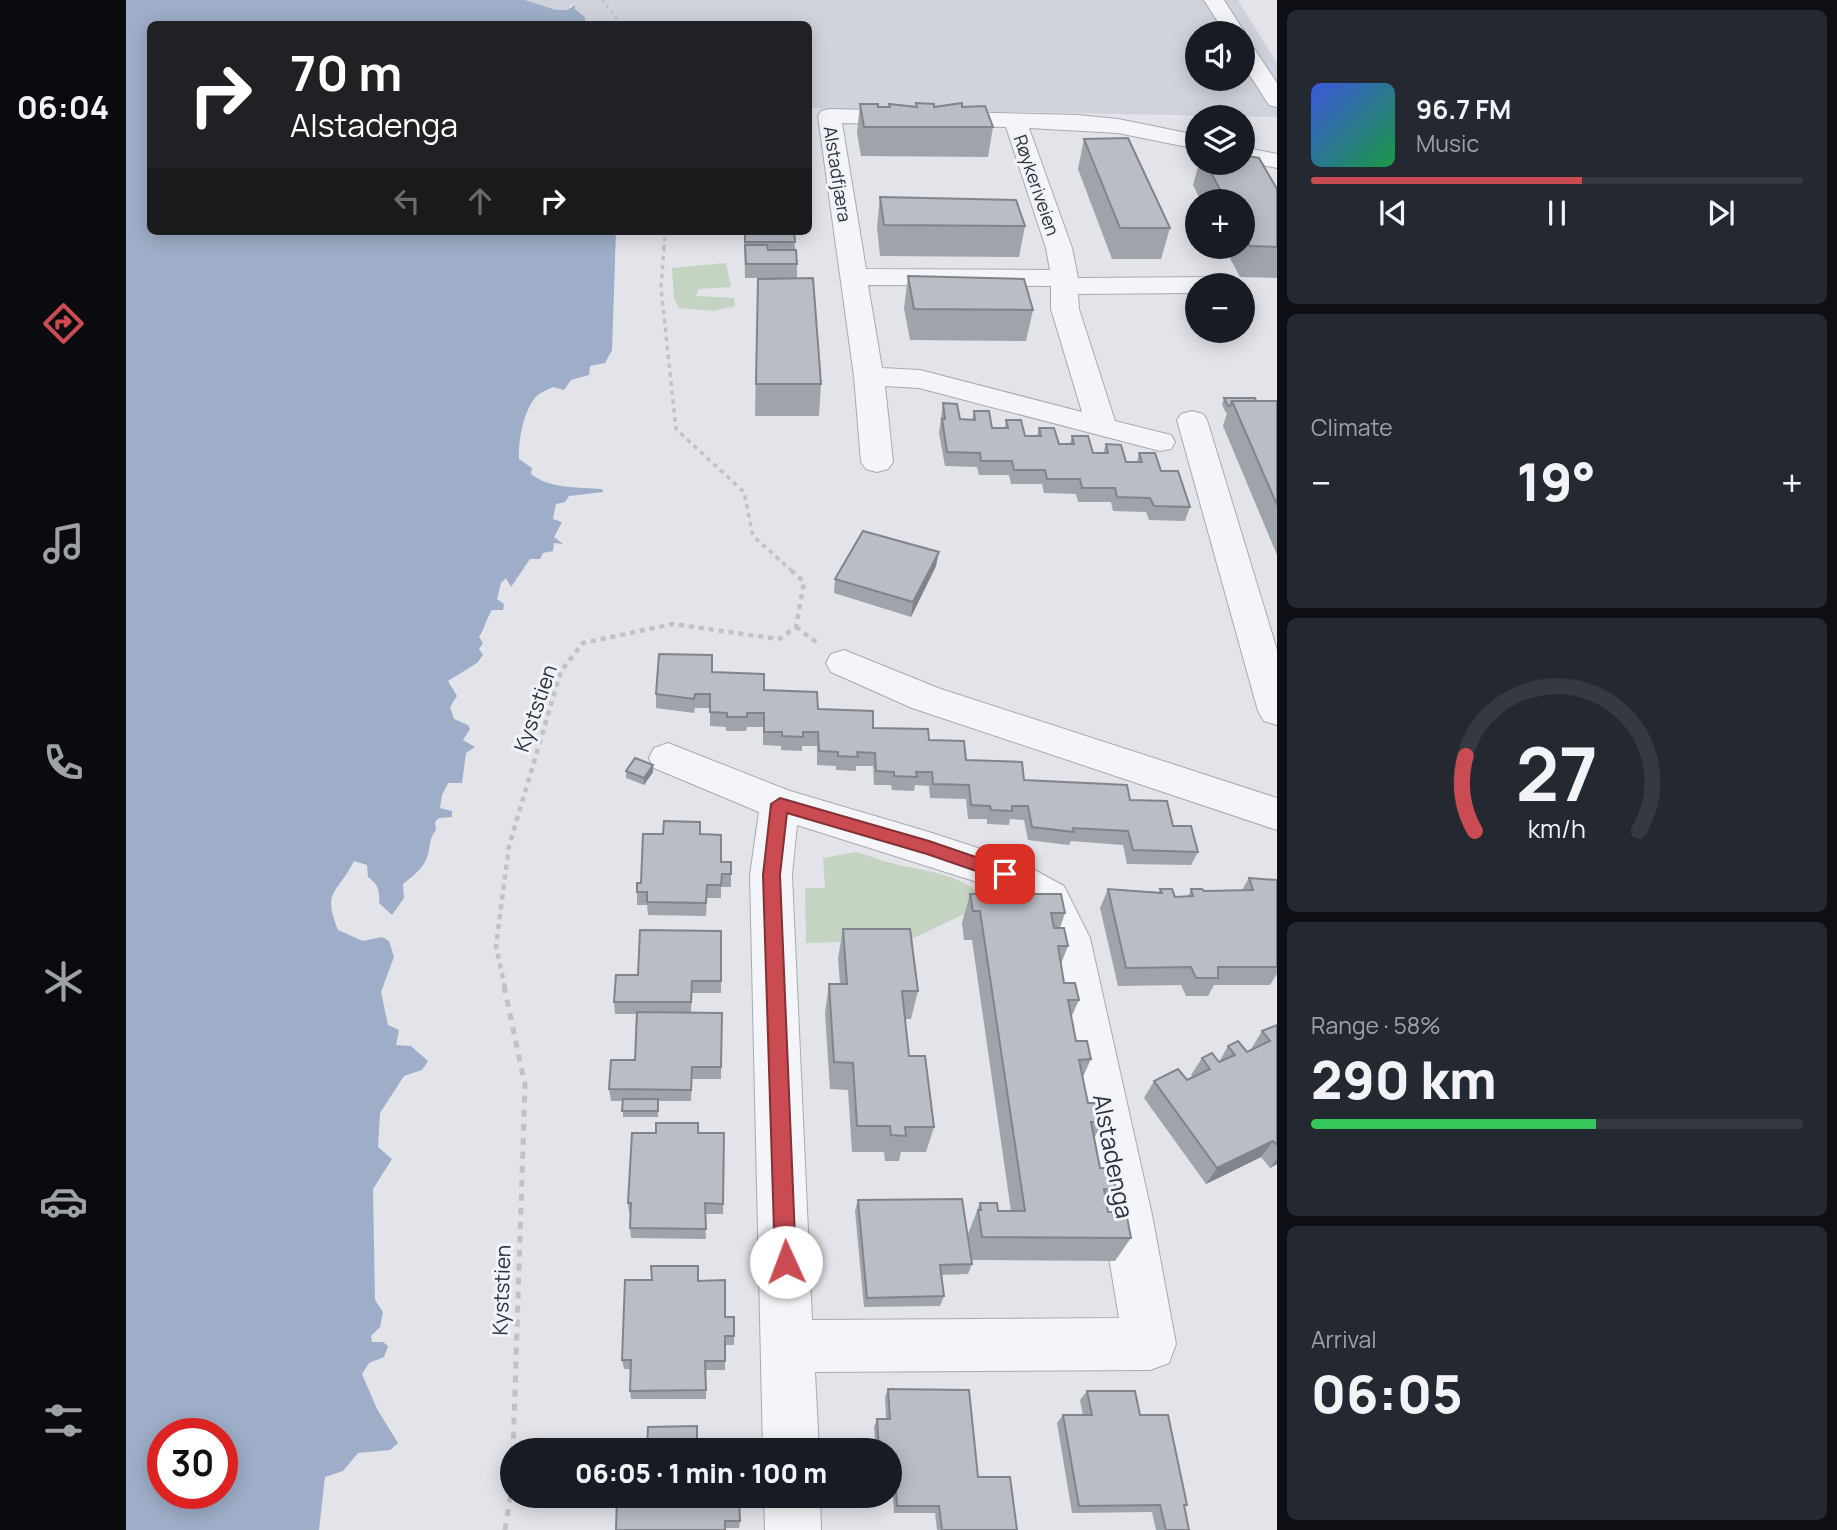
<!DOCTYPE html>
<html lang="en">
<head>
<meta charset="utf-8">
<style>
	:root { --surface:#171b24; --page:#242831; --text:#f1f3f6; --muted:#9ea1a6; --line:#363941; --accent:#ca4b51 }
	body { margin:0; font-family:Manrope,sans-serif; background:var(--page); color:var(--text); height:100vh; display:flex; flex-direction:column; font-size:26px; white-space:nowrap }
	* { box-sizing:border-box; margin:0 }
	p { font-size:23px; color:var(--muted) }
	.icon { flex:none; width:38px; height:38px; fill:none; stroke:currentColor; stroke-width:2; stroke-linecap:round; stroke-linejoin:round }
	.map { position:relative; flex:1; overflow:hidden }
	.sheet { display:flex; flex-direction:column; gap:10px; padding:10px; background:#0d0f14; width:560px }
	.sheet>* { flex:none }
	.banner { position:absolute; left:21px; top:21px; width:665px; height:214px; border-radius:10px; box-shadow:0 4px 18px #0003; background:#202124; color:#fff; overflow:hidden }
	.buttons { position:absolute; left:1059px; top:21px; display:grid; gap:14px }
	.buttons a { display:grid; place-items:center; width:70px; height:70px; border-radius:50%; background:var(--surface); box-shadow:0 4px 18px #0003; font-size:35px }
	.speed { position:absolute; left:21px; top:1418px; display:flex; gap:14px; font-size:35px; font-weight:700; text-align:center }
	.speed>* { display:grid; place-content:center; width:91px; height:91px; border-radius:50%; background:var(--surface); box-shadow:0 4px 18px #0003; line-height:1 }
	.speed .limit { border:10px solid #d22; background:#fff; color:#111 }
	.pin { position:absolute; display:grid; place-items:center; width:60px; height:60px; color:#fff; margin:-30px; border-radius:14px; box-shadow:0 4px 10px #0006 }
	.me { position:absolute; width:77px; margin:-38px; rotate:358deg; stroke-linejoin:round; filter:drop-shadow(0 0 5px #0008) }
	.turn { display:flex; align-items:center; gap:24px; height:147px; padding:0 28px; font-size:32px }
	.turn .icon { width:91px; height:91px; stroke-width:2.5 }
	.turn b { display:block; font-size:49px; line-height:60px }
	.lanes { display:flex; align-items:center; height:66px; padding:0 28px; background:#0003; justify-content:center; gap:35px; direction:ltr }
	.lanes .off { opacity:.35 }
	.big { font-size:52px; font-weight:800; line-height:1.1 }
	.sheet .tile { flex:1; display:flex; flex-direction:column; justify-content:center; gap:10px; min-width:0; padding:0 24px; border-radius:10px; background:var(--page) }
	.sheet .dial { align-items:center; gap:0 }
	.dial svg { height:182px; overflow:visible; fill:none; stroke:var(--line); stroke-width:7; stroke-linecap:round; text-anchor:middle }
	.dial text { fill:var(--text); stroke:none }
	.song { display:flex; align-items:center; gap:21px }
	.cover { width:84px; height:84px; border-radius:10px; background:linear-gradient(135deg,hsl(230 70% 55%),hsl(140 70% 35%)) }
	.played { height:7px; border-radius:4px; background:linear-gradient(90deg,var(--accent) 55%,var(--line) 55%) }
	.keys { display:flex; justify-content:space-around; direction:ltr }
	.heat { display:flex; justify-content:space-between; align-items:center; font-size:38px; direction:ltr }
	.charge { height:10px; border-radius:5px; background:linear-gradient(90deg,#34c759 58%,var(--line) 0) }
	.trip { position:absolute; left:374px; top:1438px; width:402px; height:70px; border-radius:35px; background:var(--surface); box-shadow:0 4px 18px #0003; font-weight:800; line-height:70px; text-align:center }
	main { display:flex; flex:1; min-height:0 }
	.tabs { display:flex; flex-direction:column; width:126px; justify-content:space-around; align-items:center; background:#090b0e; color:var(--muted) }
	.tabs .icon { width:49px; height:49px }
	.tabs .selected { color:var(--accent) }
	.tabs b { font-size:32px; color:var(--text) }
	.map>svg:first-child { display:block }
</style>
</head>
<body>
<main>
<nav class="tabs">
<b>06:04</b>
<svg class="icon selected" aria-label="directions" viewBox="0 0 24 24"><path d="M12 3l9 9-9 9-9-9zM9 14v-3h6M13 9l2 2-2 2"/></svg>
<svg class="icon" aria-label="music" viewBox="0 0 24 24"><path d="M9 18V5l10-2v13"/><circle cx="6" cy="18" r="3"/><circle cx="16" cy="16" r="3"/></svg>
<svg class="icon" aria-label="phone" viewBox="0 0 24 24"><path d="M5 4h4l2 5-3 2q2 4 5 5l2-3 5 2v4C11 20 4 13 5 4z"/></svg>
<svg class="icon" aria-label="climate" viewBox="0 0 24 24"><path d="M12 3v18M4 7l16 10M4 17L20 7"/></svg>
<svg class="icon" aria-label="car" viewBox="0 0 24 24"><path d="M5 17H2v-5l4-1 3-4h7l3 4 3 1v5h-3M9 17h6M6 11h13"/><circle cx="7" cy="17" r="2"/><circle cx="17" cy="17" r="2"/></svg>
<svg class="icon" aria-label="filters" viewBox="0 0 24 24"><path d="M4 7h16M4 17h16"/><circle cx="9" cy="7" r="2"/><circle cx="15" cy="17" r="2"/></svg>
</nav>
<div class="map">
<svg width="1151" height="1530" viewBox="0 0 1151 1530">
	<rect width="100%" height="100%" fill="#e2e4ea"/>
	<path fill="#d0d3db" fill-rule="evenodd" d="M399 0H1112L1151 63V117L683 108 682 24H459V17L449 9V6L445 5 441 10H430ZM1071 33H1116V79H1071Z"/>
	<g fill="#c5d3c3">
		<polygon points="600,263 605,287 573,289 570,296 608,298 609,306 588,311 553,308 548,298 546,268"/>
		<path d="M730 852C749 858 768 865 788 868 817 874 858 882 866 916L836 915 784 940 680 943 679 888H699L697 858Z"/>
	</g>
	<path fill="#9eaec8" fill-rule="evenodd" d="M0 0H399L430 10H441L449 5V9L459 17V24H24V231H490L486 350 479 363 464 366 463 375 445 380 438 390 427 387C421 390 412 393 408 399 397 414 392 441 393 459L406 468 405 474C423 489 453 487 476 489L477 492 443 496 439 502 430 504 427 519 436 522 428 537 437 544 428 543 427 551 417 553 414 559H404L385 587 380 578 375 583 371 599 378 604 377 610H366C360 619 359 628 353 637L357 643 353 649 357 655 351 663 322 681 331 696 324 707 328 719 342 725 344 729 337 740 349 747 340 753 336 783H322L316 795 314 808 326 811V817L313 818 309 822 310 830C302 840 305 847 301 857 297 869 287 876 277 884L278 898 266 915 253 903C254 891 252 884 242 877L241 865 228 861C211 895 196 889 212 930L237 941 256 937 263 941 268 957 255 992 262 1025 273 1030 270 1045 285 1046 302 1061 296 1070 278 1076 254 1113 252 1147 266 1159 247 1189 249 1300 257 1312 254 1327 245 1336 246 1342H257L262 1346 258 1357 243 1363 236 1374 251 1409 272 1443 264 1450 232 1453 217 1471 199 1477 193 1530H0ZM37 1433H96V1493H37Z"/>
	<g fill="none" stroke-linecap="round" stroke-linejoin="round">
		<defs>
			<g id="minor">
				<polygon points="1078,0 1098,0 1119,33 1116,37 1116,33 1099,33"/>
				<polygon points="1116,39 1123,41 1151,83 1151,107 1143,105 1116,63"/>
				<path d="M703 109 952 115 992 119 1071 135V149L992 133 903 128 946 248 952 278 1094 277 1104 279 1107 285H1071V293L952 294 953 309 989 421 1045 435 1049 442 1045 449 1034 451 793 388 759 386 767 462 762 469 751 472 740 469 735 462 728 376 692 116 695 111ZM716 123 880 127 920 248 924 270 740 269ZM742 285 925 286V309L956 412 794 370 756 368Z"/>
				<polygon points="1116,147 1151,154 1151,168 1116,161"/>
				<polygon points="1066,411 1077,414 1081,420 1151,650 1151,725 1138,721 1132,711 1051,420 1055,414"/>
				<polygon points="718,650 812,688 1151,798 1151,830 786,708 705,672 700,663 705,654"/>
				<path d="M542 743 664 791 803 832 894 862 938 886 964 938 1026 1215 1050 1344 1043 1363 1024 1370 689 1372 693 1451H637L624 875 633 812 528 768 523 758 528 748ZM671 825 864 886 908 910 922 938 976 1215 993 1318 686 1320 666 875Z"/>
				<polygon points="638,1496 694,1496 695,1530 639,1530"/>
			</g>
		</defs>
		<use href="#minor" stroke="#a7aab4" stroke-width="2"/>
		<g stroke="#bfc2c8" stroke-width="2.5" stroke-dasharray="3.5 3.5" stroke-linecap="butt">
			<polyline points="476,0 495,24"/>
			<polyline points="538,248 539,231"/>
		</g>
		<polyline stroke="#bfc2c8" stroke-width="3.5" stroke-dasharray="4.5 4.5" stroke-linecap="butt" points="538,247 535,288 550,429 618,492 627,536 665,570"/>
		<g stroke="#bfc2c8" stroke-width="4.5" stroke-dasharray="5 5" stroke-linecap="butt">
			<polyline points="670,627 690,642"/>
			<polyline points="379,988 370,946 383,846 435,671 457,643 547,624 653,639 670,627 678,582 663,568"/>
		</g>
		<g stroke="#bfc2c8" stroke-width="5" stroke-dasharray="7 7" stroke-linecap="butt">
			<polyline points="378,986 399,1085 387,1451"/>
			<polyline points="379,1530 386,1486 387,1457"/>
		</g>
		<use href="#minor" fill="#f4f5f8" fill-rule="evenodd"/>
	</g>
	<g fill="#9fa3aa">
		<polygon points="790,103 808,107 836,107 867,127 862,157 735,156 731,133 734,104 752,107 762,107 763,104 790,107"/>
		<polygon points="958,139 1044,228 1035,259 986,259 952,169"/>
		<polygon points="1073,163 1116,163 1151,189 1151,278 1114,277 1098,247 1116,247 1116,201 1075,201 1067,185"/>
		<polygon points="754,197 899,226 893,257 754,256 751,227"/>
		<polygon points="618,231 668,231 669,250 671,264 671,278 619,278"/>
		<polygon points="782,276 907,310 900,341 784,340 778,308"/>
		<polygon points="631,310 695,384 693,416 629,416"/>
		<polygon points="1098,398 1130,401 1151,401 1151,555 1097,426 1101,413 1100,413 1096,405"/>
		<polygon points="817,403 834,419 846,420 848,411 866,428 879,428 880,420 899,436 911,436 913,428 933,444 944,444 946,436 967,453 977,453 980,444 1000,462 1011,462 1013,453 1035,471 1064,507 1059,521 1023,520 1020,512 987,511 985,502 952,502 950,494 918,493 916,484 885,484 883,475 853,475 851,467 819,466 813,433"/>
		<polygon points="810,566 785,617 708,593 709,579"/>
		<polygon points="586,672 747,728 803,740 840,760 898,780 1004,800 1047,826 1072,852 1065,865 1001,864 997,845 945,841 943,845 902,840 898,820 884,819 883,825 861,824 861,819 842,819 840,799 804,798 803,786 789,785 788,791 766,790 765,785 748,785 747,766 730,766 730,771 710,770 710,766 691,765 691,746 676,746 676,751 655,750 655,746 637,745 637,727 621,727 620,731 600,731 600,727 584,726 584,708 569,708 568,713 530,708 530,694"/>
		<polygon points="527,765 527,772 518,785 500,778 500,771"/>
		<polygon points="574,822 574,834 595,862 605,862 605,887 595,887 595,898 581,898 580,916 522,915 521,905 511,905 511,892 537,834"/>
		<polygon points="1123,878 1151,880 1151,974 1144,985 1088,985 1082,996 1060,996 1055,985 992,986 974,908 982,889 1033,892 1034,889 1049,897 1062,897 1065,889 1078,891 1116,890"/>
		<polygon points="844,894 939,913 934,928 942,946 935,964 938,983 953,1000 945,1018 950,1041 965,1059 957,1077 962,1103 977,1122 968,1138 974,1168 990,1190 981,1205 982,1212 1005,1238 989,1261 846,1260 842,1234 854,1203 872,1211 885,1211 846,940 838,940 836,923"/>
		<polygon points="717,929 792,991 785,1019 779,1019 783,1056 808,1127 800,1152 775,1152 773,1161 759,1161 758,1152 726,1152 722,1090 704,1089 699,1013 703,984 714,984 712,958"/>
		<polygon points="595,931 595,993 566,993 565,1012 596,1013 595,1079 566,1079 565,1101 532,1101 532,1117 497,1117 497,1101 485,1101 483,1089 509,1060 510,1014 489,1014 488,1002 512,975"/>
		<polygon points="1151,1025 1151,1164 1144,1168 1135,1157 1080,1184 1018,1098 1028,1081 1061,1080 1067,1077 1065,1075 1076,1058 1093,1062 1102,1046 1121,1052 1126,1050 1125,1049 1136,1031"/>
		<polygon points="530,1133 598,1133 597,1214 579,1214 580,1239 505,1238 504,1228 505,1213 503,1213 502,1203"/>
		<polygon points="732,1200 846,1264 842,1274 815,1275 818,1296 814,1306 738,1307 729,1211"/>
		<polygon points="572,1281 599,1317 608,1336 608,1345 599,1345 599,1370 580,1370 580,1399 505,1399 504,1391 504,1369 498,1369 496,1360"/>
		<polygon points="762,1389 852,1477 891,1530 811,1530 809,1513 768,1513 766,1481 765,1481 765,1451 750,1451 748,1427 751,1419 760,1419 759,1397"/>
		<polygon points="961,1391 1014,1415 1061,1505 1058,1507 1063,1530 1030,1530 1026,1512 946,1513 931,1423 937,1415 957,1415 954,1400"/>
		<polygon points="599,1500 614,1521 613,1528 599,1528"/>
	</g>
	<g fill="#82848b">
		<polygon points="813,552 810,566 785,617 787,602"/>
		<polygon points="527,765 527,772 518,785 518,778"/>
		<polygon points="1147,1141 1135,1157 1080,1184 1091,1168"/>
		<polygon points="1151,1159 1151,1164 1144,1168"/>
	</g>
	<g fill="#b9bdc6" stroke="#82848b" stroke-width="2">
		<polygon points="790,103 808,104 808,107 836,103 836,107 859,106 867,127 738,127 734,104 752,104 752,107 764,107 763,104 791,107"/>
		<polygon points="1002,138 1044,228 994,228 958,139"/>
		<polygon points="1116,155 1133,158 1151,189 1151,247 1124,246 1116,232 1116,201 1100,201 1080,163 1116,163"/>
		<polygon points="754,197 890,200 899,226 758,225"/>
		<polygon points="619,231 668,231 669,242 619,242"/>
		<polygon points="619,245 641,245 642,250 670,250 671,264 620,264"/>
		<polygon points="782,276 898,279 907,310 788,309"/>
		<polygon points="687,278 695,384 630,384 632,279"/>
		<polygon points="1098,398 1129,398 1130,401 1106,401 1104,406 1102,406"/>
		<polygon points="1106,401 1151,401 1151,505"/>
		<polygon points="817,403 831,404 834,419 849,420 848,411 863,411 866,428 882,428 880,420 895,420 899,436 915,436 913,428 928,428 933,444 948,444 946,436 962,436 967,453 982,453 980,444 995,445 1000,462 1016,462 1013,453 1029,453 1035,471 1052,471 1064,507 1028,506 1024,498 991,497 989,488 956,488 954,479 921,479 919,470 888,470 886,461 855,461 854,453 821,452 816,419 819,419"/>
		<polygon points="737,531 813,552 787,602 709,579"/>
		<polygon points="533,654 586,655 586,672 638,674 638,690 691,692 692,709 747,711 747,728 802,729 803,740 838,741 840,760 896,762 898,780 1001,785 1004,800 1041,801 1047,826 1065,826 1072,852 1007,850 1002,831 947,828 948,832 906,827 902,806 886,806 886,811 865,810 864,806 845,805 843,785 807,784 806,772 790,772 791,777 768,776 768,772 750,771 749,753 731,752 732,757 712,756 712,752 693,751 692,732 677,732 677,737 656,736 656,732 638,732 638,713 621,713 621,717 601,717 601,713 584,712 584,694 569,694 568,699 530,694"/>
		<polygon points="509,758 527,765 518,778 500,771"/>
		<polygon points="538,821 574,822 574,834 595,835 595,862 605,862 605,874 596,874 595,885 581,885 580,903 521,902 521,892 511,892 511,883 515,883 517,834 537,834"/>
		<polygon points="1123,878 1151,880 1151,967 1092,967 1092,978 1070,978 1065,967 1000,968 982,889 1036,893 1034,889 1046,889 1049,897 1067,896 1065,889 1076,889 1078,891 1127,890"/>
		<polygon points="844,894 935,894 939,913 925,913 928,928 938,928 942,946 932,946 938,983 949,983 953,1000 942,1000 950,1041 961,1041 965,1059 953,1060 962,1103 973,1103 977,1122 965,1122 974,1168 986,1168 990,1190 978,1189 982,1212 1000,1212 1005,1238 856,1237 852,1210 855,1210 854,1203 871,1203 872,1211 899,1211 854,911 847,911"/>
		<polygon points="717,929 784,929 792,991 776,991 783,1056 799,1056 808,1127 779,1127 780,1136 765,1135 764,1126 731,1126 727,1063 708,1062 703,984 721,984"/>
		<polygon points="514,930 595,931 595,981 566,981 565,1002 488,1002 490,975 512,975"/>
		<polygon points="511,1012 596,1013 595,1067 566,1067 565,1090 483,1089 485,1060 509,1060"/>
		<polygon points="1151,1025 1151,1145 1147,1141 1091,1168 1028,1081 1052,1069 1061,1080 1084,1069 1076,1058 1086,1053 1093,1062 1109,1055 1102,1046 1112,1041 1121,1052 1144,1041 1136,1031"/>
		<polygon points="497,1099 532,1099 532,1111 496,1111"/>
		<polygon points="530,1123 572,1123 572,1133 598,1133 597,1204 579,1203 580,1229 504,1228 505,1203 502,1203 506,1133 530,1133"/>
		<polygon points="836,1199 846,1264 814,1265 818,1296 741,1298 732,1200"/>
		<polygon points="525,1266 572,1266 572,1281 599,1280 599,1317 608,1317 608,1336 599,1336 599,1361 579,1361 580,1390 504,1391 505,1360 496,1360 499,1280 526,1280"/>
		<polygon points="762,1389 843,1390 852,1477 884,1477 891,1530 816,1530 813,1506 771,1506 769,1474 765,1474 765,1451 753,1451 751,1419 764,1419"/>
		<polygon points="961,1391 1009,1391 1014,1415 1042,1415 1061,1505 1058,1505 1063,1530 1040,1530 1034,1505 953,1506 937,1415 966,1415"/>
		<polygon points="571,1426 571,1450 598,1449 598,1451 493,1451 493,1450 521,1449 522,1427"/>
		<polygon points="491,1496 599,1496 599,1500 613,1500 614,1521 599,1521 599,1530 490,1530"/>
	</g>
	<polygon fill="#ca4b51" stroke="#833135" stroke-width="2" points="654,798 803,841 885,869 887,874 885,879 879,881 801,854 661,813 654,875 670,1262 667,1270 660,1273 652,1270 649,1262 637,875 645,804"/>
	<g text-anchor="middle" dominant-baseline="central" stroke-width="6" stroke-linejoin="round" paint-order="stroke">
		<g font-size="18" fill="#2a3041" stroke="#f1f3f7">
			<text transform="translate(712 174) rotate(81)">Alstadfjæra</text>
			<text transform="translate(911 185) rotate(71)">Røykeriveien</text>
		</g>
		<g font-size="21" fill="#2a3041" stroke="#f1f3f7">
			<text transform="translate(409 708) rotate(-71)">Kyststien</text>
			<text transform="translate(375 1290) rotate(-88)">Kyststien</text>
		</g>
		<g font-size="24" fill="#2a3041" stroke="#f1f3f7">
			<text transform="translate(988 1156) rotate(79)">Alstadenga</text>
		</g>
	</g>
</svg>
<div class="buttons">
<a><svg class="icon" aria-label="sound" viewBox="0 0 24 24"><path d="M4 9h4l5-4v14l-5-4H4zM17 9q2 3 0 6"/></svg></a>
<a><svg class="icon" aria-label="layers" viewBox="0 0 24 24"><path d="M12 4l9 5-9 5-9-5zM3 14l9 5 9-5"/></svg></a>
<a>+</a>
<a>−</a>
</div>
<div class="speed"><div class="limit">30</div></div>
<div class="pin" style="left:879px;top:874px;background:#d93025"><svg class="icon" aria-label="arrive" viewBox="0 0 24 24"><path d="M6 21V4h12l-3 4 3 4H6"/></svg></div>
<svg class="me" style="left:660px;top:1262px" viewBox="-20 -20 40 40"><circle r="19" fill="#fff"/><path d="M0-13L10 11 0 6-10 11z" fill="#ca4b51"/></svg>
<div class="trip">06:05 · 1 min · 100 m</div>
<div class="banner">
<div class="turn"><svg class="icon" aria-label="right" viewBox="0 0 24 24"><path d="M7 20v-9h11M14 6l5 5-5 5"/></svg><div><b>70 m</b>Alstadenga</div></div>
<div class="lanes"><svg class="icon off" aria-label="left" viewBox="0 0 24 24"><path d="M17 20v-9H6M10 6l-5 5 5 5"/></svg><svg class="icon off" aria-label="ahead" viewBox="0 0 24 24"><path d="M12 20V5M6 11l6-6 6 6"/></svg><svg class="icon" aria-label="right" viewBox="0 0 24 24"><path d="M7 20v-9h11M14 6l5 5-5 5"/></svg></div>
</div>
</div>
<section class="sheet">
<div class="tile">
<div class="song"><i class="cover"></i><div><b>96.7 FM</b><p>Music</p></div></div>
<div class="played"></div>
<div class="keys"><svg class="icon" aria-label="previous" viewBox="0 0 24 24"><path d="M18 5L8 12l10 7zM5 5v14"/></svg><svg class="icon" aria-label="pause" viewBox="0 0 24 24"><path d="M8 5v14M16 5v14"/></svg><svg class="icon" aria-label="next" viewBox="0 0 24 24"><path d="M6 5l10 7-10 7zM19 5v14"/></svg></div>
</div>
<div class="tile"><p>Climate</p>
<div class="heat"><a>−</a><b class="big">19°</b><a>+</a></div>
</div>
<div class="tile dial"><svg viewBox="0 0 100 80">
<path d="M14 69A42 42 0 1 1 86 69"/>
<path d="M14 69A42 42 0 0 1 10 36" stroke="#ca4b51"/>
<text x="50" y="56" font-size="32" font-weight="700">27</text>
<text x="50" y="72" font-size="11">km/h</text>
</svg></div>
<div class="tile"><p>Range · 58%</p><b class="big">290 km</b><div class="charge"></div></div>
<div class="tile"><p>Arrival</p><b class="big">06:05</b></div>
</section>
</main>
</body>
</html>
